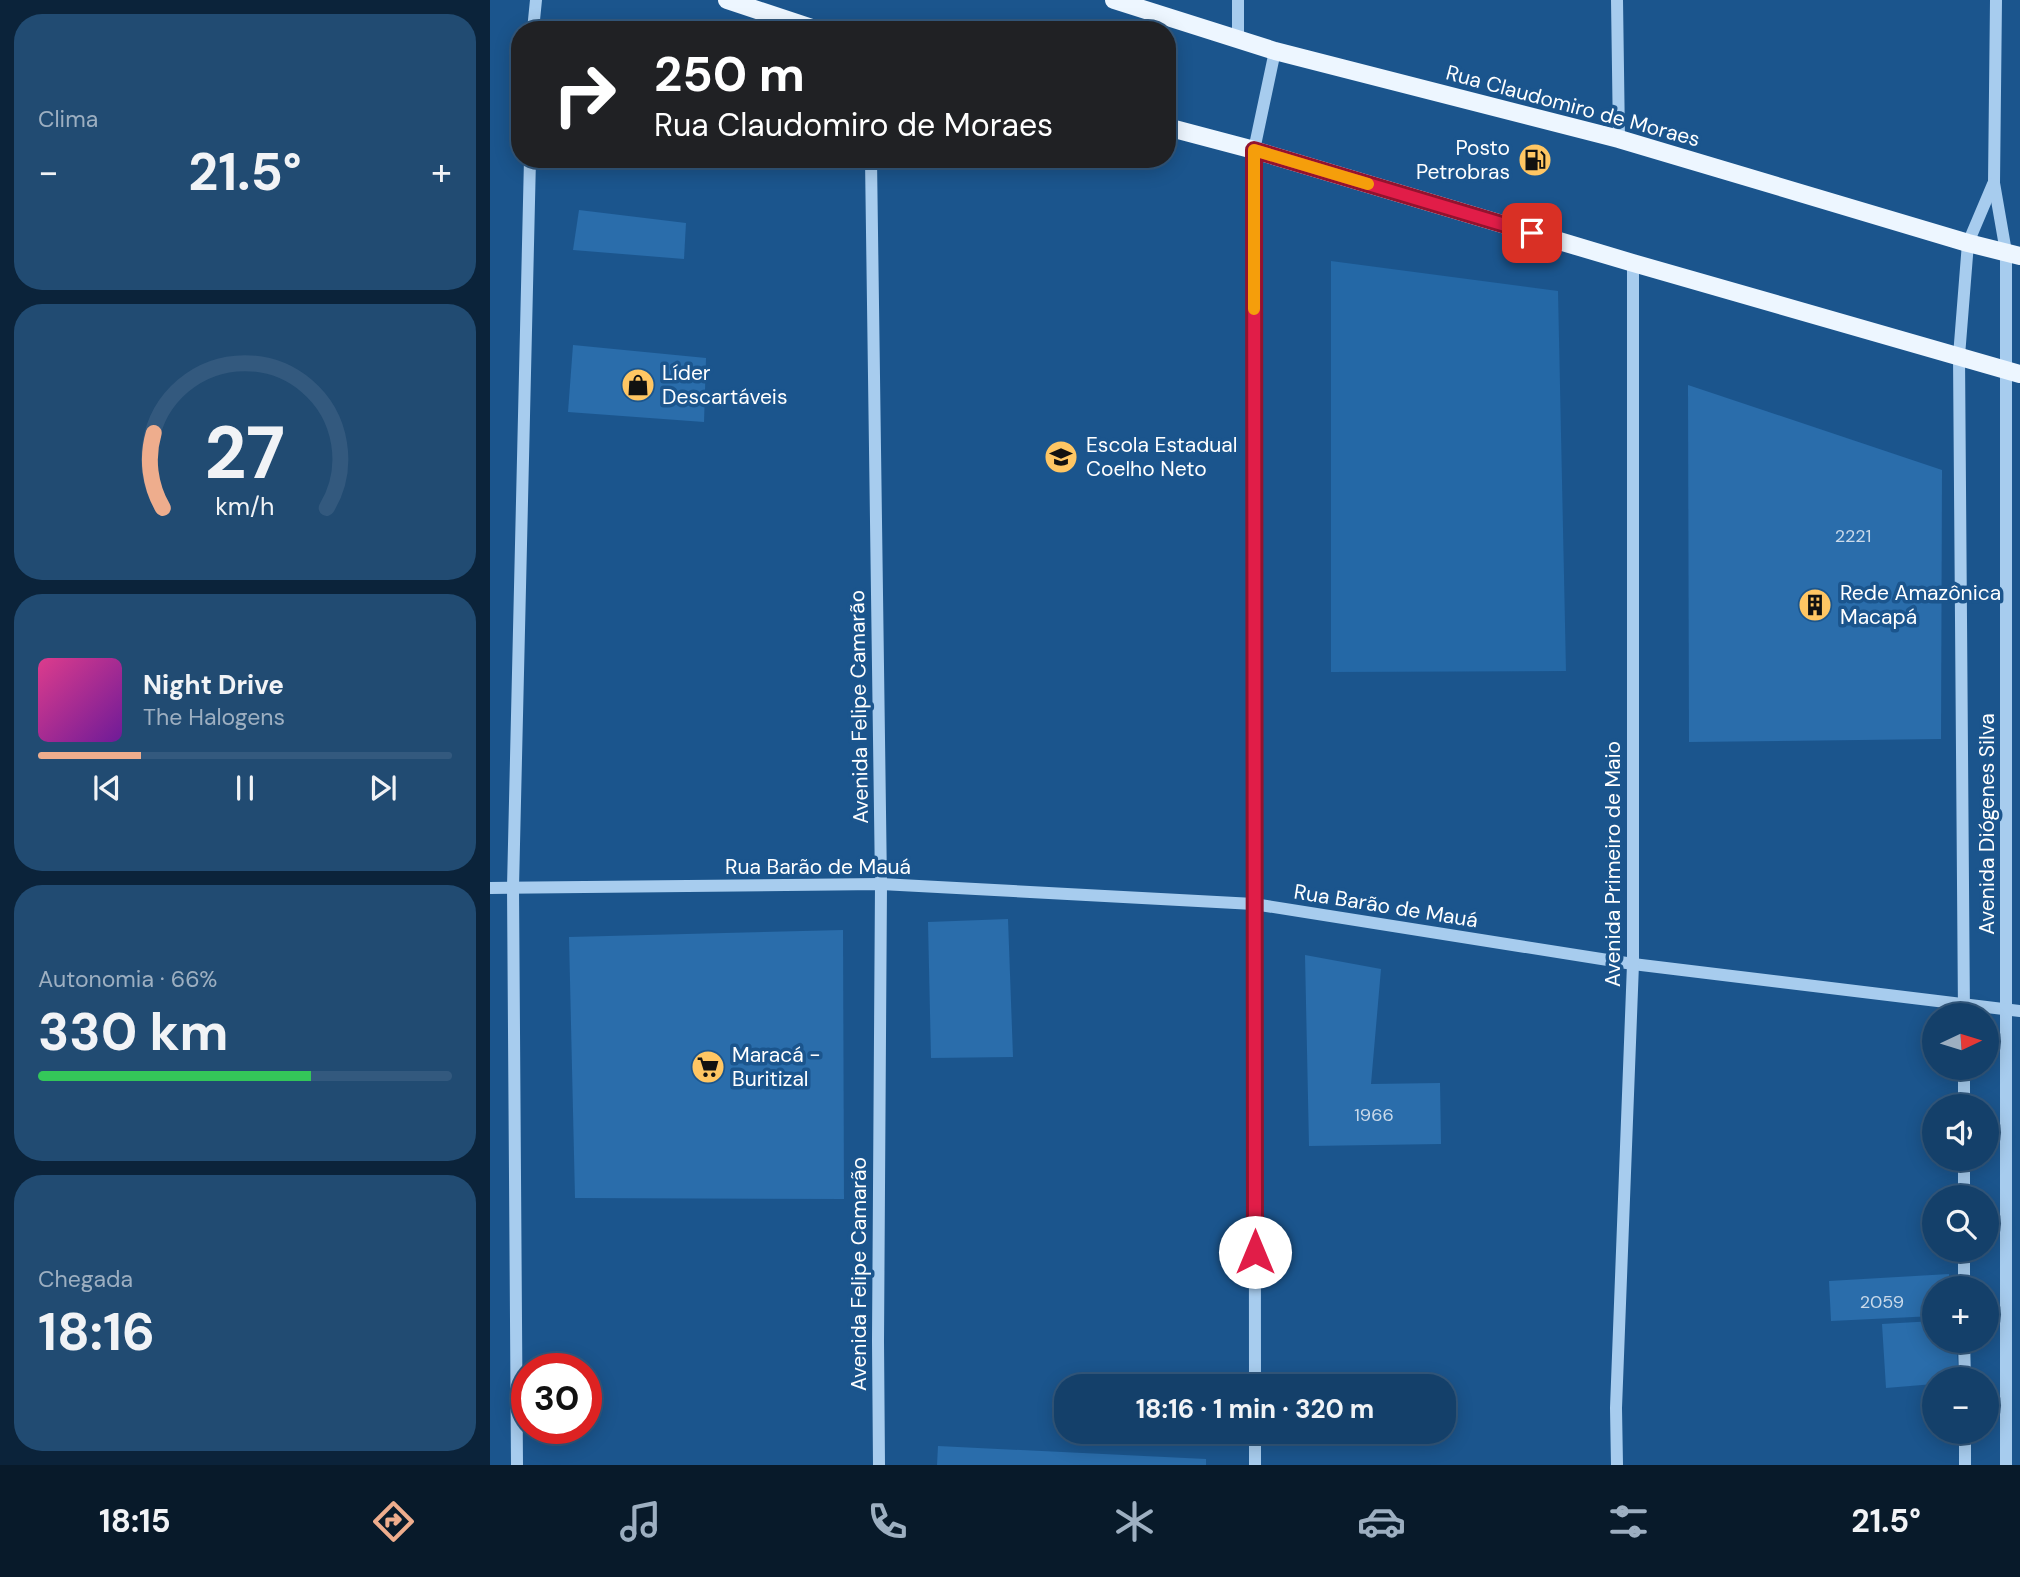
<!DOCTYPE html>
<html lang="pt">
<head>
<meta charset="utf-8">
<style>
	:root { --surface:#14406a; --page:#214b72; --text:#f1f3f6; --muted:#9dafc1; --line:#33597e; --accent:#eead8d }
	body { margin:0; font-family:"DM Sans",sans-serif; background:var(--page); color:var(--text); height:100vh; display:flex; flex-direction:column; font-size:26px; white-space:nowrap }
	* { box-sizing:border-box; margin:0 }
	p { font-size:23px; color:var(--muted) }
	.icon { flex:none; width:38px; height:38px; fill:none; stroke:currentColor; stroke-width:2; stroke-linecap:round; stroke-linejoin:round }
	.map { position:relative; flex:1; overflow:hidden }
	.panel { display:flex; flex-direction:column; gap:14px; padding:14px; background:#0b233a; width:490px }
	.panel>* { flex:none }
	.guide { position:absolute; left:21px; top:21px; width:665px; height:147px; border-radius:28px; box-shadow:0 4px 18px #0003,0 0 0 2px var(--line); background:#202124; color:#fff; overflow:hidden }
	.needle { width:46px; rotate:86deg }
	.tools { position:absolute; left:1432px; top:1003px; display:grid; gap:14px }
	.tools a { display:grid; place-items:center; width:77px; height:77px; border-radius:50%; background:var(--surface); box-shadow:0 4px 18px #0003,0 0 0 2px var(--line); font-size:35px }
	.speed { position:absolute; left:21px; top:1353px; display:flex; gap:14px; font-size:35px; font-weight:700; text-align:center }
	.speed>* { display:grid; place-content:center; width:91px; height:91px; border-radius:50%; background:var(--surface); box-shadow:0 4px 18px #0003,0 0 0 2px var(--line); line-height:1 }
	.speed .limit { border:10px solid #d22; background:#fff; color:#111 }
	.pin { position:absolute; display:grid; place-items:center; width:60px; height:60px; color:#fff; margin:-30px; border-radius:14px; box-shadow:0 4px 10px #0006 }
	.me { position:absolute; width:77px; margin:-38px; rotate:0deg; stroke-linejoin:round; filter:drop-shadow(0 0 5px #0008) }
	.turn { display:flex; align-items:center; gap:24px; height:147px; padding:0 28px; font-size:32px }
	.turn .icon { width:91px; height:91px; stroke-width:2.5 }
	.turn b { display:block; font-size:49px; line-height:60px }
	.big { font-size:52px; font-weight:700; line-height:1.1 }
	.panel .widget { flex:1; display:flex; flex-direction:column; justify-content:center; gap:10px; min-width:0; padding:0 24px; border-radius:28px; background:var(--page) }
	.panel .dial { align-items:center; gap:0 }
	.dial svg { height:182px; overflow:visible; fill:none; stroke:var(--line); stroke-width:7; stroke-linecap:round; text-anchor:middle }
	.dial text { fill:var(--text); stroke:none }
	.song { display:flex; align-items:center; gap:21px }
	.cover { width:84px; height:84px; border-radius:10px; background:linear-gradient(135deg,hsl(330 70% 55%),hsl(280 70% 35%)) }
	.played { height:7px; border-radius:4px; background:linear-gradient(90deg,var(--accent) 25%,var(--line) 25%) }
	.keys { display:flex; justify-content:space-around; direction:ltr }
	.heat { display:flex; justify-content:space-between; align-items:center; font-size:38px; direction:ltr }
	.charge { height:10px; border-radius:5px; background:linear-gradient(90deg,#34c759 66%,var(--line) 0) }
	.trip { position:absolute; left:564px; top:1374px; width:402px; height:70px; border-radius:28px; background:var(--surface); box-shadow:0 4px 18px #0003,0 0 0 2px var(--line); font-weight:700; line-height:70px; text-align:center }
	.dock { display:flex; height:112px; justify-content:space-around; align-items:center; background:#081a2a; color:var(--muted) }
	.dock .icon { width:49px; height:49px }
	.dock .selected { color:var(--accent) }
	.dock b { font-size:32px; color:var(--text) }
	main { display:flex; flex:1; min-height:0 }
	.map>svg:first-child { display:block }
</style>
</head>
<body>
<main>
<section class="panel">
<div class="widget"><p>Clima</p>
<div class="heat"><a>−</a><b class="big">21.5°</b><a>+</a></div>
</div>
<div class="widget dial"><svg viewBox="0 0 100 80">
<path d="M14 69A42 42 0 1 1 86 69"/>
<path d="M14 69A42 42 0 0 1 10 36" stroke="#eead8d"/>
<text x="50" y="56" font-size="32" font-weight="700">27</text>
<text x="50" y="72" font-size="11">km/h</text>
</svg></div>
<div class="widget">
<div class="song"><i class="cover"></i><div><b>Night Drive</b><p>The Halogens</p></div></div>
<div class="played"></div>
<div class="keys"><svg class="icon" aria-label="previous" viewBox="0 0 24 24"><path d="M18 5L8 12l10 7zM5 5v14"/></svg><svg class="icon" aria-label="pause" viewBox="0 0 24 24"><path d="M8 5v14M16 5v14"/></svg><svg class="icon" aria-label="next" viewBox="0 0 24 24"><path d="M6 5l10 7-10 7zM19 5v14"/></svg></div>
</div>
<div class="widget"><p>Autonomia · 66%</p><b class="big">330 km</b><div class="charge"></div></div>
<div class="widget"><p>Chegada</p><b class="big">18:16</b></div>
</section>
<div class="map">
<svg width="1530" height="1465" viewBox="0 0 1530 1465">
	<rect width="100%" height="100%" fill="#1b558d"/>
	<polygon fill="#2468a6" points="841,261 1068,291 1076,671 841,672"/>
	<g fill="#2a6dab">
		<polygon points="89,210 196,223 194,259 83,250"/>
		<polygon points="83,345 216,358 214,422 78,412"/>
		<polygon points="1198,385 1452,470 1451,739 1199,742"/>
		<polygon points="518,919 523,1057 441,1058 438,922"/>
		<polygon points="353,930 354,1199 85,1198 79,937"/>
		<polygon points="815,955 891,969 881,1084 950,1083 951,1144 819,1146"/>
		<polygon points="1459,1274 1459,1288 1444,1288 1444,1316 1341,1321 1339,1281"/>
		<polygon points="1444,1321 1444,1340 1466,1340 1469,1379 1444,1379 1444,1384 1396,1388 1392,1324"/>
		<polygon points="448,1446 716,1459 716,1465 447,1465"/>
	</g>
	<g fill="none" stroke-linecap="round" stroke-linejoin="round">
		<g stroke="#a7ccee" stroke-width="12">
			<polyline points="748,0 748,39"/>
			<polyline points="1127,0 1129,139"/>
			<polyline points="1506,0 1504,183 1516,252 1516,1465"/>
			<polyline points="43,30 46,0"/>
			<polyline points="381,159 391,884 388,1341 389,1465"/>
			<polyline points="0,888 391,884 764,904 1143,964 1530,1011"/>
			<polyline points="1474,1015 1469,356 1478,243 1503,184"/>
			<polyline points="1474,1068 1474,1106"/>
			<polyline points="1474,1158 1474,1197"/>
			<polyline points="1474,1250 1474,1288"/>
			<polyline points="1474,1340 1475,1379"/>
			<polyline points="765,1386 764,150 785,51"/>
			<polyline points="765,1432 765,1465"/>
			<polyline points="1475,1432 1475,1465"/>
			<polyline points="27,1465 23,887 40,159"/>
			<polyline points="1127,1465 1126,1408 1143,964 1143,263"/>
		</g>
		<g stroke="#edf6ff" stroke-width="18">
			<polyline points="237,0 328,30"/>
			<polyline points="624,0 785,51 1129,139 1478,243 1530,256"/>
			<polyline points="677,127 764,150 1143,263 1530,374"/>
		</g>
	</g>
	<g fill="none" stroke-linecap="round" stroke-linejoin="round">
		<defs>
			<polyline id="route" points="765,1252 764,150 1042,233"/>
		</defs>
		<use href="#route" stroke="#92132f" stroke-width="18"/>
		<use href="#route" stroke="#e11d48" stroke-width="12"/>
		<polyline stroke="#f59e0b" stroke-width="12" points="764,309 764,150 878,184"/>
	</g>
	<defs>
		<symbol id="fuel-disc" viewBox="-11 -11 22 22"><circle r="9.5" fill="#ffc663" stroke="#1b558d"/><path d="M-5.5-6h7V0h2V4h1.3V-2.5L3-4.5l.8-.8L6-3V5H2.5V1h-1V6h-7ZM-4.2-4.7v3.2H.2V-4.7Z" fill="#111"/></symbol>
		<symbol id="shop-disc" viewBox="-11 -11 22 22"><circle r="9.5" fill="#ffc663" stroke="#1b558d"/><path d="M-5-2.5h2.3a2.7 3.5 0 0 1 5.4 0H5L5.5 6h-11ZM-1.5-2.5h3a1.5 2.3 0 0 0-3 0Z" fill="#111"/></symbol>
		<symbol id="school-disc" viewBox="-11 -11 22 22"><circle r="9.5" fill="#ffc663" stroke="#1b558d"/><path d="M0-5L7-2L0 1L-7-2ZM-4 1L0 2.5L4 1V4Q0 6-4 4Z" fill="#111"/></symbol>
		<symbol id="building-disc" viewBox="-11 -11 22 22"><circle r="9.5" fill="#ffc663" stroke="#1b558d"/><path d="M-4-6H4V6H1V3H-1V6H-4ZM-2.5-4.3h1.7v1.8h-1.7ZM.8-4.3h1.7v1.8H.8ZM-2.5-1h1.7V.8h-1.7ZM.8-1h1.7V.8H.8Z" fill="#111"/></symbol>
		<symbol id="supermarket-disc" viewBox="-11 -11 22 22"><circle r="9.5" fill="#ffc663" stroke="#1b558d"/><path d="M-6-5.5h2.5l.6 2H6L4.5 2H-2.5L-4.4-4H-6ZM-1.5 3.2a1.3 1.3 0 1 0 .1 0ZM3 3.2a1.3 1.3 0 1 0 .1 0Z" fill="#111"/></symbol>
	</defs>
	<g fill-rule="evenodd">
		<use href="#fuel-disc" x="1026" y="141" width="38" height="38"/>
		<use href="#shop-disc" x="129" y="366" width="38" height="38"/>
		<use href="#school-disc" x="552" y="438" width="38" height="38"/>
		<use href="#building-disc" x="1306" y="586" width="38" height="38"/>
		<use href="#supermarket-disc" x="199" y="1048" width="38" height="38"/>
	</g>
	<g text-anchor="middle" dominant-baseline="central" stroke-width="7" stroke-linejoin="round" paint-order="stroke">
		<g font-size="18" fill="#cadaea">
			<text x="1363" y="536">2221</text>
			<text x="884" y="1115">1966</text>
			<text x="1392" y="1302">2059</text>
		</g>
		<g font-size="21" fill="#fff" stroke="#1b558d">
			<text transform="translate(1083 106) rotate(15)">Rua Claudomiro de Moraes</text>
			<text transform="translate(369 707) rotate(-91)">Avenida Felipe Camarão</text>
			<text transform="translate(1497 824) rotate(-90)">Avenida Diógenes Silva</text>
			<text transform="translate(1123 864) rotate(-90)">Avenida Primeiro de Maio</text>
			<text x="328" y="867">Rua Barão de Mauá</text>
			<text transform="translate(896 906) rotate(9)">Rua Barão de Mauá</text>
			<text transform="translate(369 1274) rotate(-90)">Avenida Felipe Camarão</text>
		</g>
		<g font-size="21" fill="#fff" stroke="#1b558d" text-anchor="start">
			<text x="1020" y="148" text-anchor="end">Posto<tspan x="1020" dy="24">Petrobras</tspan></text>
			<text x="172" y="373">Líder<tspan x="172" dy="24">Descartáveis</tspan></text>
			<text x="596" y="445">Escola Estadual<tspan x="596" dy="24">Coelho Neto</tspan></text>
			<text x="1350" y="593">Rede Amazônica<tspan x="1350" dy="24">Macapá</tspan></text>
			<text x="242" y="1055">Maracá -<tspan x="242" dy="24">Buritizal</tspan></text>
		</g>
	</g>
</svg>
<div class="tools">
<a><svg class="needle" viewBox="-14 -14 28 28"><path d="M0-13l5 13h-10z" fill="#e53935"/><path d="M0 13l5-13h-10z" fill="#9dafc1"/></svg></a>
<a><svg class="icon" aria-label="sound" viewBox="0 0 24 24"><path d="M4 9h4l5-4v14l-5-4H4zM17 9q2 3 0 6"/></svg></a>
<a><svg class="icon" aria-label="search" viewBox="0 0 24 24"><circle cx="10" cy="10" r="6"/><path d="M15 15l6 6"/></svg></a>
<a>+</a>
<a>−</a>
</div>
<div class="speed"><div class="limit">30</div></div>
<div class="pin" style="left:1042px;top:233px;background:#d93025"><svg class="icon" aria-label="arrive" viewBox="0 0 24 24"><path d="M6 21V4h12l-3 4 3 4H6"/></svg></div>
<svg class="me" style="left:765px;top:1252px" viewBox="-20 -20 40 40"><circle r="19" fill="#fff"/><path d="M0-13L10 11 0 6-10 11z" fill="#e11d48"/></svg>
<div class="trip">18:16 · 1 min · 320 m</div>
<div class="guide">
<div class="turn"><svg class="icon" aria-label="right" viewBox="0 0 24 24"><path d="M7 20v-9h11M14 6l5 5-5 5"/></svg><div><b>250 m</b>Rua Claudomiro de Moraes</div></div>
</div>
</div>
</main>
<nav class="dock">
<b>18:15</b>
<svg class="icon selected" aria-label="directions" viewBox="0 0 24 24"><path d="M12 3l9 9-9 9-9-9zM9 14v-3h6M13 9l2 2-2 2"/></svg>
<svg class="icon" aria-label="music" viewBox="0 0 24 24"><path d="M9 18V5l10-2v13"/><circle cx="6" cy="18" r="3"/><circle cx="16" cy="16" r="3"/></svg>
<svg class="icon" aria-label="phone" viewBox="0 0 24 24"><path d="M5 4h4l2 5-3 2q2 4 5 5l2-3 5 2v4C11 20 4 13 5 4z"/></svg>
<svg class="icon" aria-label="climate" viewBox="0 0 24 24"><path d="M12 3v18M4 7l16 10M4 17L20 7"/></svg>
<svg class="icon" aria-label="car" viewBox="0 0 24 24"><path d="M5 17H2v-5l4-1 3-4h7l3 4 3 1v5h-3M9 17h6M6 11h13"/><circle cx="7" cy="17" r="2"/><circle cx="17" cy="17" r="2"/></svg>
<svg class="icon" aria-label="filters" viewBox="0 0 24 24"><path d="M4 7h16M4 17h16"/><circle cx="9" cy="7" r="2"/><circle cx="15" cy="17" r="2"/></svg>
<b>21.5°</b>
</nav>
</body>
</html>
